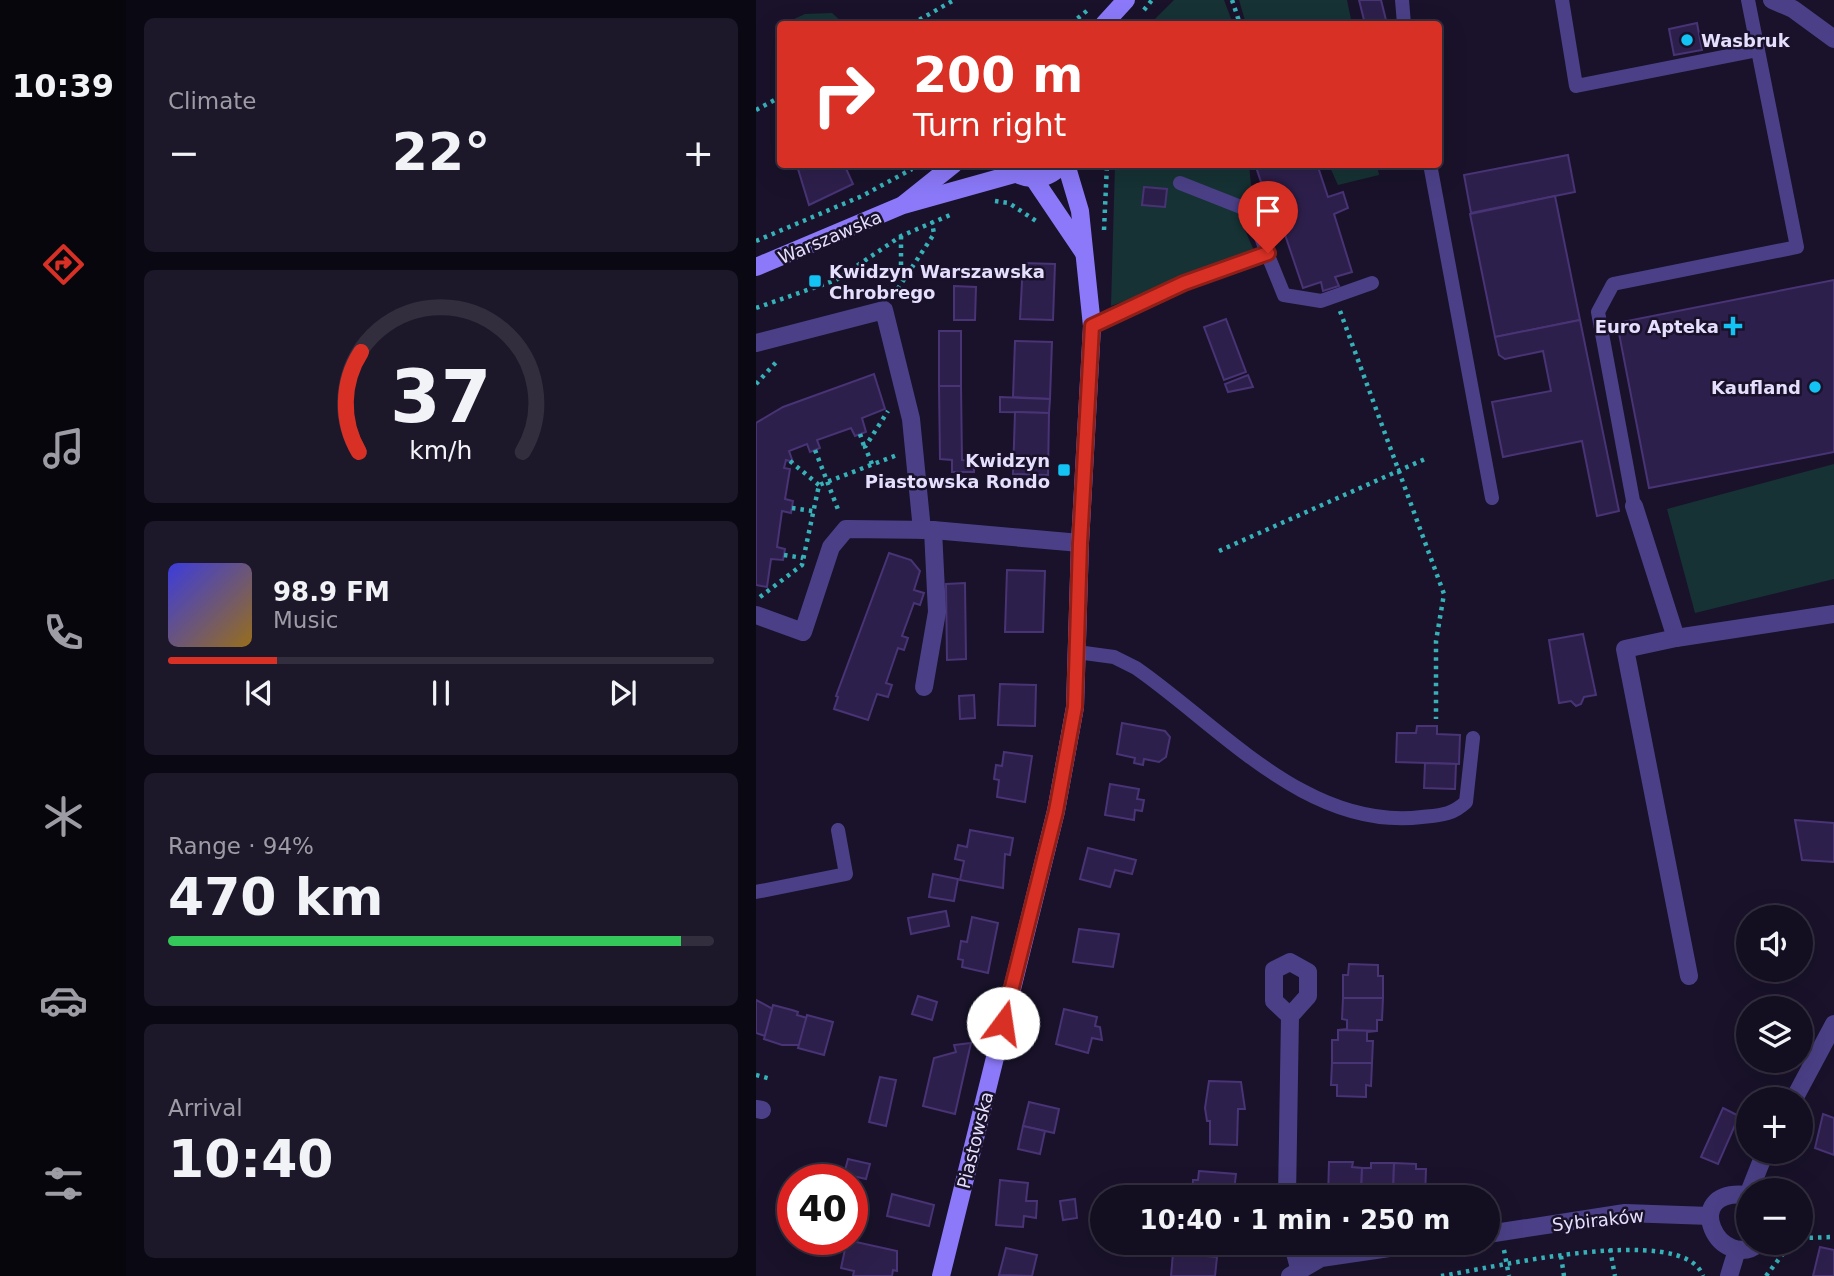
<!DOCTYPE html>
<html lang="en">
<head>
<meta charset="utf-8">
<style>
	:root { --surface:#130e20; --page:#1c1729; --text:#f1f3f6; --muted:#9d9ca5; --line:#322e3e; --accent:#d93025 }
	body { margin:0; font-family:"DejaVu Sans",sans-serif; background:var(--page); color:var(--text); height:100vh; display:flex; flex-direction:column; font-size:26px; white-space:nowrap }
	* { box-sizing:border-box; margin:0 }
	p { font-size:23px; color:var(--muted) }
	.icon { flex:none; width:38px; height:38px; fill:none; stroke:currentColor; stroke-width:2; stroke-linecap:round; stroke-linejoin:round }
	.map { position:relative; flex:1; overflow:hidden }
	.sheet { display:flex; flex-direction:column; gap:18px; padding:18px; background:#0a0812; width:630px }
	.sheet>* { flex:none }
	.top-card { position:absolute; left:21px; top:21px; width:665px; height:147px; border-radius:7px; box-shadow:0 7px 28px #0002,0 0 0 2px var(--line); background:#d93025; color:#fff; overflow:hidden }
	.buttons { position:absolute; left:980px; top:905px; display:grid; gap:14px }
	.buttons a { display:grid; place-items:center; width:77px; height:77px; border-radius:50%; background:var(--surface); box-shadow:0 7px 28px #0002,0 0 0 2px var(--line); font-size:35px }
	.speed { position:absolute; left:21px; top:1164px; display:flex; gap:14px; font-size:35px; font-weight:700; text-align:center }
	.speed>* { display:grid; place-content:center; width:91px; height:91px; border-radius:50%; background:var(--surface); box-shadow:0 7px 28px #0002,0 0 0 2px var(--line); line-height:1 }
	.speed .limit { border:10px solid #d22; background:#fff; color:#111 }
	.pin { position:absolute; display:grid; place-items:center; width:60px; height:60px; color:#fff; margin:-72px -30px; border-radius:50% 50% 50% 0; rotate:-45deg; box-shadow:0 0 7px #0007 }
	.pin .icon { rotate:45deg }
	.me { position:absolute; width:77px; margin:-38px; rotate:14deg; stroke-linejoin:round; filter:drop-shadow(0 0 5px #0008) }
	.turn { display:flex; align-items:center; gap:24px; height:147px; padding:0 21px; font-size:32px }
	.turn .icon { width:91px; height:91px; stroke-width:2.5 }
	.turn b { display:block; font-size:49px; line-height:60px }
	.big { font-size:52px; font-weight:700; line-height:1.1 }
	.sheet .widget { flex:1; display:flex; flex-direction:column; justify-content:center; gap:10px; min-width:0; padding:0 24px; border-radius:10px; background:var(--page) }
	.sheet .dial { align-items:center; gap:0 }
	.dial svg { height:182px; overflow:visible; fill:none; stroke:var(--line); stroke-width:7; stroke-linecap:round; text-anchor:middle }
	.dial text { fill:var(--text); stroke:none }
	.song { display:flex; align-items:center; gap:21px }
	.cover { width:84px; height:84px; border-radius:10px; background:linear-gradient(135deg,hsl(240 70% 55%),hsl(40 70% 35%)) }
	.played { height:7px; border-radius:4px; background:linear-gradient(90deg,var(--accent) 20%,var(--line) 20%) }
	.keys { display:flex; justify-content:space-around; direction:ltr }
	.heat { display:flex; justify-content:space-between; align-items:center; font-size:38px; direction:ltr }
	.charge { height:10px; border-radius:5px; background:linear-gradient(90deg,#34c759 94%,var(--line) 0) }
	.trip { position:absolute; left:334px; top:1185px; width:410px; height:70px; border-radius:35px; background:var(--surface); box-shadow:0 7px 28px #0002,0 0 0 2px var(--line); font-weight:700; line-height:70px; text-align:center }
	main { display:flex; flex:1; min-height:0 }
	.tab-bar { display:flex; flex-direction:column; width:126px; justify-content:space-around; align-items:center; background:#08060d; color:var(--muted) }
	.tab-bar .icon { width:49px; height:49px }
	.tab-bar .current { color:var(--accent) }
	.tab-bar b { font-size:32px; color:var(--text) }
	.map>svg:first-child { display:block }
</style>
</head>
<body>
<main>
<nav class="tab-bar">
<b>10:39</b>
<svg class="icon current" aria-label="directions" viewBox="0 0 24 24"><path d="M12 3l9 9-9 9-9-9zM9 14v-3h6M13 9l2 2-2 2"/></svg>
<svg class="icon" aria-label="music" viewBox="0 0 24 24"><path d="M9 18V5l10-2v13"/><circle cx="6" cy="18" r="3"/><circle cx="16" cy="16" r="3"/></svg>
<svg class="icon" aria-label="phone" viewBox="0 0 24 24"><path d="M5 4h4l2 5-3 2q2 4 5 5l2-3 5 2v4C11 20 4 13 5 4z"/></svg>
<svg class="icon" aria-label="climate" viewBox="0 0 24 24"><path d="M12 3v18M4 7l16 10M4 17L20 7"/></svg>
<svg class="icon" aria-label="car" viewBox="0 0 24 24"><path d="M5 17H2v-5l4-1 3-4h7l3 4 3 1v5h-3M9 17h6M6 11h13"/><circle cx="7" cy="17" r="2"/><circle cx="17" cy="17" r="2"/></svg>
<svg class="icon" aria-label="filters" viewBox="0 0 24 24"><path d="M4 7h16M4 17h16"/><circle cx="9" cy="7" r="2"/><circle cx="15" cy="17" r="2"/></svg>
</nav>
<section class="sheet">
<div class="widget"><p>Climate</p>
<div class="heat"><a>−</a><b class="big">22°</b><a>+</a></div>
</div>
<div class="widget dial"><svg viewBox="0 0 100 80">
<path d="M14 69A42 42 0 1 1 86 69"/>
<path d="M14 69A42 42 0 0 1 15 25" stroke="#d93025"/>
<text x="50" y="56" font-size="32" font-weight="700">37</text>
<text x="50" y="72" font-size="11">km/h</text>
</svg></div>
<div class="widget">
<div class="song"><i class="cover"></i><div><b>98.9 FM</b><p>Music</p></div></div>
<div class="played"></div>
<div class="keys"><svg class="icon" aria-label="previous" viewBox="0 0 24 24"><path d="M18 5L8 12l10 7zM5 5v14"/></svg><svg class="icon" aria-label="pause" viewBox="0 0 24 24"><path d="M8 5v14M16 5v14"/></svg><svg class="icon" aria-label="next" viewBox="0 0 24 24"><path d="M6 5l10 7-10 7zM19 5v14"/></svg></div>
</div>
<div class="widget"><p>Range · 94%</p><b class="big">470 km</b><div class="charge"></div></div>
<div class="widget"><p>Arrival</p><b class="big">10:40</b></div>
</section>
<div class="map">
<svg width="1078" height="1276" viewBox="0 0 1078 1276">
	<rect width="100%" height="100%" fill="#19122a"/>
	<g fill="#163234">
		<polygon points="418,0 468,0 477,24 394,24"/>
		<polygon points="483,0 591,0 596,24 490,24"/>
		<polygon points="76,13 88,24 27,24 49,14"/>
		<polygon points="359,165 493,165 497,204 482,214 499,253 355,306"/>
		<polygon points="573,165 621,165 623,175 582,185"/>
		<polygon points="1078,464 1078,579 939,613 911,509"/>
	</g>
	<g fill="#2d1f4b" stroke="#483375" stroke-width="2">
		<polygon points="603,0 625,0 631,24 609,24"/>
		<polygon points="941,23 946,50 918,55 913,29"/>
		<polygon points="812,155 819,192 715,213 708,175"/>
		<polygon points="51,164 88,164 97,184 53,205 42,169"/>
		<polygon points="499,164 561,164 572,197 587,192 592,208 578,214 596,272 579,277 583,286 567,291 565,282 547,288 522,214 516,215"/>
		<polygon points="388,187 411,189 409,207 386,205"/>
		<polygon points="799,196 824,320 739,337 714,214"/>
		<polygon points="267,263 299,264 297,320 264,319"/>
		<polygon points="1078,280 1078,452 893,488 861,323"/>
		<polygon points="198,286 220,287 219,320 198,320"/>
		<polygon points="470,319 490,372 468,380 448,327"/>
		<polygon points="824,320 863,511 841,516 826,441 747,457 736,402 795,391 787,351 749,359 743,355 739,337"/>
		<rect x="183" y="331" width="22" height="55"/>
		<polygon points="259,341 296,342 294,399 257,397"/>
		<polygon points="118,374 129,409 106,418 110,432 99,436 95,428 61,440 64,448 54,452 51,444 33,451 37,462 30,460 28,468 34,469 29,499 37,501 35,513 26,511 21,547 29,549 27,560 15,559 11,587 0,585 0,423 27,407"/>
		<polygon points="492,375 497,387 472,392 469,384"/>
		<polygon points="183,386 205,386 206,460 218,461 218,472 196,472 196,460 184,459"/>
		<polygon points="244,397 294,399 293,413 244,412"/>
		<polygon points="259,412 293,413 292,475 257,474"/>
		<polygon points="133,553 155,560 164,571 158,590 168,593 164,605 158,603 146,636 152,638 148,650 142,648 130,683 136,685 132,697 121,694 112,720 78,709 82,697 80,696"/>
		<polygon points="251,570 289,571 287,632 249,632"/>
		<polygon points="209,583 210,659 191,660 190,584"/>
		<polygon points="827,634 840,695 828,697 825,704 820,706 815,701 803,703 793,640"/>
		<polygon points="244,684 280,685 279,726 242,725"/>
		<polygon points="218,695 219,718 204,719 203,696"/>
		<polygon points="366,723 409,731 414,737 410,757 403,762 388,759 387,765 378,763 379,758 361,754"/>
		<polygon points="661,726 681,726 681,734 704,735 703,764 640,762 641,733 660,733"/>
		<polygon points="248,752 276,756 269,802 241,797 243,780 238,779 240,765 246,766"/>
		<polygon points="669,763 700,764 699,789 668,788"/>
		<polygon points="354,784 383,789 381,799 388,800 386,811 379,810 378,820 349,815"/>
		<polygon points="1039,820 1078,823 1078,862 1046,860"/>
		<polygon points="214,830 257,838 254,855 249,854 247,888 204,880 208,861 199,859 202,845 211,847"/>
		<polygon points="332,848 380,860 376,874 359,870 354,887 324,879"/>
		<polygon points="177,874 202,879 198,901 173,897"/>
		<polygon points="190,911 193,926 155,934 152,918"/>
		<polygon points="216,917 242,923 232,973 206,967 207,960 202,959 205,941 211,942"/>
		<polygon points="323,929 363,934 357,967 317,962"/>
		<polygon points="593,964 622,965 622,976 627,976 627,998 587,998 587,975 592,975"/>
		<polygon points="162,996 181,1002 176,1020 156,1014"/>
		<polygon points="587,998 627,998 626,1020 621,1020 621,1031 582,1030 591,1029 591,1020 586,1019"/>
		<polygon points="0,1000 17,1009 9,1036 0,1033"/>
		<polygon points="17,1005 36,1010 42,1012 41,1015 51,1018 44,1045 26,1045 8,1039"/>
		<polygon points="308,1009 341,1017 339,1026 344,1027 346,1040 336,1038 332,1053 300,1044"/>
		<polygon points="51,1015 77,1022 68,1055 42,1048"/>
		<polygon points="582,1030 621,1031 611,1032 611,1041 617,1041 616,1063 576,1063 576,1040 582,1040"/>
		<polygon points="215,1043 199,1114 167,1106 178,1058 200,1052 198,1045"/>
		<polygon points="576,1063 616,1063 615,1086 610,1085 610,1097 581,1096 581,1085 575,1085"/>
		<polygon points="124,1077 140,1080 130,1126 113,1122"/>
		<polygon points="453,1081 485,1082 489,1109 482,1109 481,1145 454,1144 454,1121 451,1121 449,1108"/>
		<polygon points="273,1102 303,1109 298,1133 267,1126"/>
		<polygon points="967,1108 983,1116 962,1164 945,1157"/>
		<polygon points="1067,1114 1078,1118 1078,1155 1059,1148"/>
		<polygon points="267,1126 289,1131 284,1154 262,1149"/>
		<polygon points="92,1159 114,1164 110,1179 88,1174"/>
		<polygon points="573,1162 597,1162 596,1167 606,1168 605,1197 572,1197"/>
		<polygon points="615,1163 638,1163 637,1197 605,1197 606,1168 615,1168"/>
		<polygon points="638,1163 660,1164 660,1169 670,1169 669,1197 637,1197"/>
		<polygon points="443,1171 480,1174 478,1191 485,1191 484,1197 436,1197 437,1180 442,1180"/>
		<polygon points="244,1180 272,1183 270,1201 281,1201 280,1218 268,1216 267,1227 240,1225"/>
		<polygon points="136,1194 178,1205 173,1226 131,1216"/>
		<polygon points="319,1199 321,1218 307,1220 304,1201"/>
		<polygon points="91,1240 141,1251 141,1271 137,1270 136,1276 97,1276 98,1271 85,1268"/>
		<polygon points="1064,1247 1078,1250 1078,1276 1057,1276"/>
		<polygon points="250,1248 281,1255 276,1276 243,1275"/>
		<polygon points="417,1253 461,1257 459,1276 415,1276"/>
	</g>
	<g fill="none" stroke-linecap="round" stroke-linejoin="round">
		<g stroke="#37b1b8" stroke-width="4.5" stroke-dasharray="3.5 5" stroke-linecap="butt">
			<polyline points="476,0 484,24"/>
			<polyline points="388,10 396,0"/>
			<polyline points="156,24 198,0"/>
			<polyline points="315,24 333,9"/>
			<polyline points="0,110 24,97"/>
			<polyline points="239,201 253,203 280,221"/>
			<polyline points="348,230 351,164"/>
			<polyline points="145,236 145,275 148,279"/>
			<polyline points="0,241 106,196 156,169"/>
			<polyline points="137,296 178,234 176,222"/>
			<polyline points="0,308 80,280 145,236 194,215"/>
			<polyline points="584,311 688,594 680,641 680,719"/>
			<polyline points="0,384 23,359"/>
			<polyline points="104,434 108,446"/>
			<polyline points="59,450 83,512"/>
			<polyline points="34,461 63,485"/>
			<polyline points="116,464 109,447 132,411"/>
			<polyline points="36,508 57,511"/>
			<polyline points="463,551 669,459"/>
			<polyline points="28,555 47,558"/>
			<polyline points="4,597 46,565 63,485 141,455"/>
			<polyline points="0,1075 15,1079"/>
			<polyline points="1045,1238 1078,1237"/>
			<polyline points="854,1249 859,1276"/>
			<polyline points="748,1250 753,1276"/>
			<polyline points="805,1256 808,1276"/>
			<path d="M685 1276C731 1269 928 1221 947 1276"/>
			<polyline points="1010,1276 1036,1242"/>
		</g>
		<g stroke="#4b4087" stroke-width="14">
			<polyline points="646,0 648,24"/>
			<polyline points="806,0 820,86 1002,50"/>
			<polyline points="674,164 736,498"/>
			<polyline points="424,183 495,211 511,253"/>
			<polyline points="336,326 428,283 511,253 528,295 565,301 616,283"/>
			<polyline points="878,506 842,312 857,284 1041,247 992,0"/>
			<path d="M321 652 358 657 380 668C465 727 552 831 666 817 685 815 696 815 710 802L717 738"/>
			<polyline points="0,892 90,874 82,830"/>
		</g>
		<g stroke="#4b4087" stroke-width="18">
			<polyline points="1016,0 1037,9 1078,39"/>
			<polyline points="0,343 128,310 155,419 166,530"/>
			<polyline points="878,506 920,638 869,649 933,976"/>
			<polyline points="0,615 47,632 75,547 90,529 177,530 324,543"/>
			<polyline points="920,638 1078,614"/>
			<polyline points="168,687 181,612 177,530"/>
			<polyline points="1038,1099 1078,1024"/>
			<polyline points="0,1109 6,1110"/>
			<polyline points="994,1190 1009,1152"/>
			<path d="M992 1195C921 1187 964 1276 1005 1242"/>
			<polyline points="531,1197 534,1016 552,996 552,972 534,962 518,970 518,1001 534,1016"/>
			<polyline points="732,1234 869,1213 954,1216"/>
			<polyline points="536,1242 543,1268"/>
			<polyline points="534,1276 565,1258 674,1242"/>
			<polyline points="973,1276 980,1253"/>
		</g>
		<g stroke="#8b79f9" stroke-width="18">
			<polyline points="348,24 370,0"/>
			<path d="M247 164C266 182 288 184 307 164"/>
			<polyline points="278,179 328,253"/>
			<polyline points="148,204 198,164"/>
			<polyline points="0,267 147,205 258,174"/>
			<polyline points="185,1276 300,811 319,707 324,543 336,326 324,211 310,164"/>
		</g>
	</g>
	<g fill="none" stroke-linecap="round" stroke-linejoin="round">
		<defs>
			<polyline id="route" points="247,1023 300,811 319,707 324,543 336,326 428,283 512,253"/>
		</defs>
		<use href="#route" stroke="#8d1f18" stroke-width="18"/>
		<use href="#route" stroke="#d93025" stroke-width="12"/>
	</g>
	<g fill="#13c3f4" stroke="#19122a" stroke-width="2.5">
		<circle cx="931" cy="40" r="7"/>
		<rect x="52" y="274" width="14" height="14" rx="3.5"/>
		<path d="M973.5 315.5h7v7h7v7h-7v7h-7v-7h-7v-7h7z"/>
		<circle cx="1059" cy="387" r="7"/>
		<rect x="301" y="463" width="14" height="14" rx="3.5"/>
	</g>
	<g text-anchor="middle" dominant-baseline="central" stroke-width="5" stroke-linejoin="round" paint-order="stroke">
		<g font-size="18" font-weight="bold" fill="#e5defd" stroke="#19122a" text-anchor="end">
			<text x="945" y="40" text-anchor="start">Wasbruk</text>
			<text x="73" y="271" text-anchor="start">Kwidzyn Warszawska<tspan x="73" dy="21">Chrobrego</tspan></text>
			<text x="963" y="326">Euro Apteka</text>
			<text x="1045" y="387">Kaufland</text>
			<text x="294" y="460">Kwidzyn<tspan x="294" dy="21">Piastowska Rondo</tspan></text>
		</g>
		<g font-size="18" fill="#e5defd" stroke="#19122a">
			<text transform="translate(74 237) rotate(-23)">Warszawska</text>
			<text transform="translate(219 1140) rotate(-76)">Piastowska</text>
			<text transform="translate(842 1220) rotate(-6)">Sybiraków</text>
		</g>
	</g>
</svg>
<div class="buttons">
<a><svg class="icon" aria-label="sound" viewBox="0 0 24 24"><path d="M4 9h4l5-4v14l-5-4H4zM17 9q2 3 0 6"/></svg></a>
<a><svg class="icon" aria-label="layers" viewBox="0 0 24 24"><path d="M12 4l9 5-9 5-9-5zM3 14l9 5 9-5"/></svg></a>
<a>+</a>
<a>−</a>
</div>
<div class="speed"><div class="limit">40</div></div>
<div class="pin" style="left:512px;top:253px;background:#d93025"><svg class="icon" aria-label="arrive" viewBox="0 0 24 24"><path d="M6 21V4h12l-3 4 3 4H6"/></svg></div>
<svg class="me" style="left:247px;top:1023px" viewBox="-20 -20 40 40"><circle r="19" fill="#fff"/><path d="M0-13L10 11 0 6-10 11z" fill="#d93025"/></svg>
<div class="trip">10:40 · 1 min · 250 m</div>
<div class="top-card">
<div class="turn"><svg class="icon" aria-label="right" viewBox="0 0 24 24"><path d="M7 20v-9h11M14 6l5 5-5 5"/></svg><div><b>200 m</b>Turn right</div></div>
</div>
</div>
</main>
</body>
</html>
